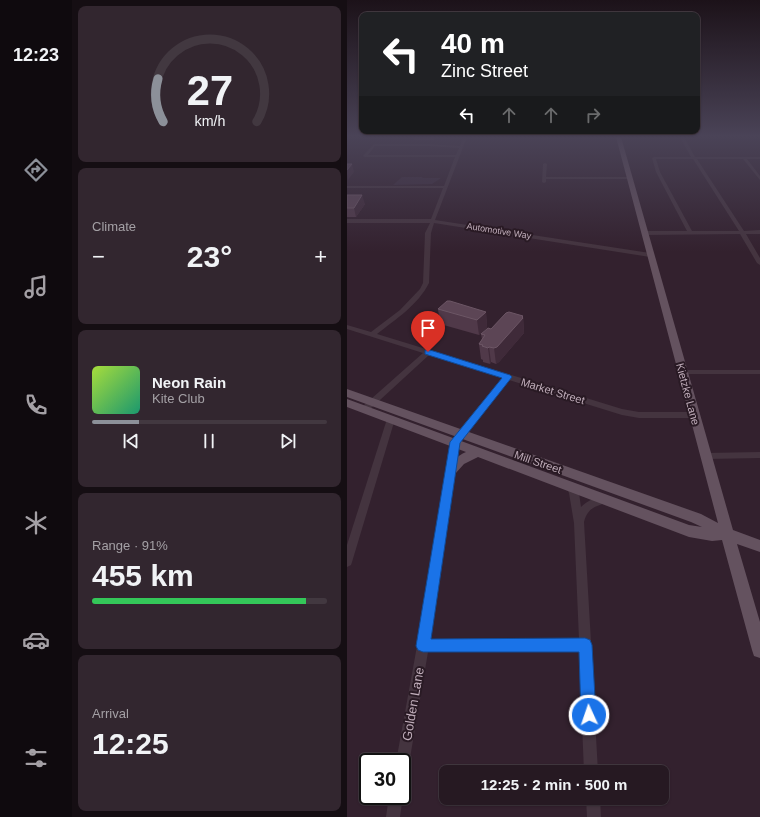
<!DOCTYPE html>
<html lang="en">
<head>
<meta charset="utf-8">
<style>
	:root { --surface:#261922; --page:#32262f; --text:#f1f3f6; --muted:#a4a0a5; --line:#423840; --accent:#8c9099 }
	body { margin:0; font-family:Helvetica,sans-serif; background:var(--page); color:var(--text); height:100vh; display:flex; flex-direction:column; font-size:15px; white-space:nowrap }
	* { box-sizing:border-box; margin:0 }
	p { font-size:13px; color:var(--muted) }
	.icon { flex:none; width:22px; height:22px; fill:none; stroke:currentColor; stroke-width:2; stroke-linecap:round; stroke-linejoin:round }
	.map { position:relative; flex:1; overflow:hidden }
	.side { display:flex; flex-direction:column; gap:6px; padding:6px; background:#150e13; width:275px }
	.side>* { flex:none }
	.top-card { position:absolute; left:12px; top:12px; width:341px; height:122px; border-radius:8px; box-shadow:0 1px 3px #0004,0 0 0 1px var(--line); background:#202124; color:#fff; overflow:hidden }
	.speed { position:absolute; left:12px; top:753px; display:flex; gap:8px; font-size:20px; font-weight:700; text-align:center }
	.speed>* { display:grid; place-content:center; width:52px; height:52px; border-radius:50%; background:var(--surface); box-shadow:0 1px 3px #0004,0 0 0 1px var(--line); line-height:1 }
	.speed .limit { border:2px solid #111; border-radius:6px; background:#fff; color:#111 }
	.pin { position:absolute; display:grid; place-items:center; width:34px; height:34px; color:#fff; margin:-41px -17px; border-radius:50% 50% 50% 0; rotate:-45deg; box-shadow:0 0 4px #0007 }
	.pin .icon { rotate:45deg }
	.me { position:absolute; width:44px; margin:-22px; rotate:357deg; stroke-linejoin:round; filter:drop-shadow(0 0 3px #0008) }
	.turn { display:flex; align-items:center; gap:14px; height:84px; padding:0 16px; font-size:18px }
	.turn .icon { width:52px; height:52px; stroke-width:2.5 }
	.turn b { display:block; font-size:28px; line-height:34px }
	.lanes { display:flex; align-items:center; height:38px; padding:0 16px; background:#0003; justify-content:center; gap:20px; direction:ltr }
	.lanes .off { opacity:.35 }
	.big { font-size:30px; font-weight:800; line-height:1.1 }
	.side .widget { flex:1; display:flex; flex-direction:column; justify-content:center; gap:6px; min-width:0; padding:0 14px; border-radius:8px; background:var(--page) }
	.side .dial { align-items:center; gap:0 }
	.dial svg { height:104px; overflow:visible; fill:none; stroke:var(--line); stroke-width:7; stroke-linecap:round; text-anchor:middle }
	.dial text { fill:var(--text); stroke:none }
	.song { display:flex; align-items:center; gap:12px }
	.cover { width:48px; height:48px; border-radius:6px; background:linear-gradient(135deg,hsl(80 70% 55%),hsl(160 70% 35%)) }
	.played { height:4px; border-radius:2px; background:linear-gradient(90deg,var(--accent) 20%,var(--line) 20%) }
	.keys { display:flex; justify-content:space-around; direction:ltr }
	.heat { display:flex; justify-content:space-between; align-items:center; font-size:22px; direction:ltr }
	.charge { height:6px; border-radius:3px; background:linear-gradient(90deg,#34c759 91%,var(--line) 0) }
	.trip { position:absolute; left:92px; top:765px; width:230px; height:40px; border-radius:8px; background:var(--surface); box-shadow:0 1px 3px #0004,0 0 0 1px var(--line); font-weight:800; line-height:40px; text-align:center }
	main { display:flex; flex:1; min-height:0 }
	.tabs { display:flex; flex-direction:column; width:72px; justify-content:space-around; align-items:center; background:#0f0a0e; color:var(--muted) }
	.tabs .icon { width:28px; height:28px }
	.tabs .active { color:var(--accent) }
	.tabs b { font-size:18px; color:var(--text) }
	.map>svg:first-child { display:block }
</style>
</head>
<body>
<main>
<nav class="tabs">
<b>12:23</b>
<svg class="icon active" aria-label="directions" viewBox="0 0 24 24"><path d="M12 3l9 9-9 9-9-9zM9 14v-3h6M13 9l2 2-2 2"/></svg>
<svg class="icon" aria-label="music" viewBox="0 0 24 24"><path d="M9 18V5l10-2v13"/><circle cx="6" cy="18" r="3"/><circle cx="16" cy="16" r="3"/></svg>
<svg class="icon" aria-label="phone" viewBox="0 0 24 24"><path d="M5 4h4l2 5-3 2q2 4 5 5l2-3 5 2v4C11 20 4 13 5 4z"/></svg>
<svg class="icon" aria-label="climate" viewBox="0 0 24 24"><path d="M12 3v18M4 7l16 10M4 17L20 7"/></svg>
<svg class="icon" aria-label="car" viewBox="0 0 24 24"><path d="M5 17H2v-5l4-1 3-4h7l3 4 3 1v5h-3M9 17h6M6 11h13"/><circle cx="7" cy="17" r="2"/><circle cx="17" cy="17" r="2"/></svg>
<svg class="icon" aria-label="filters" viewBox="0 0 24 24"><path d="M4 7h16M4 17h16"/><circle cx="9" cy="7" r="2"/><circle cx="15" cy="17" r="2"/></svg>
</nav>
<section class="side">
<div class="widget dial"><svg viewBox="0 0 100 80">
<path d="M14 69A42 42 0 1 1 86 69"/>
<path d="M14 69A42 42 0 0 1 10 36" stroke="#8c9099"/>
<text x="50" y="56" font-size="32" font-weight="700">27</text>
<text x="50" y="72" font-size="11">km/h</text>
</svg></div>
<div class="widget"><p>Climate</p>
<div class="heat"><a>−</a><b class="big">23°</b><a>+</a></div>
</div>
<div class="widget">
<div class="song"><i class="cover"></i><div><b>Neon Rain</b><p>Kite Club</p></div></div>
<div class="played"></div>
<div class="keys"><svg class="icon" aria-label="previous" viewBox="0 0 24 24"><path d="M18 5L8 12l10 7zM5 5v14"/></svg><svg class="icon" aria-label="pause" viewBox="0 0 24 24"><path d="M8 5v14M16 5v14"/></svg><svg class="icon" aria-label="next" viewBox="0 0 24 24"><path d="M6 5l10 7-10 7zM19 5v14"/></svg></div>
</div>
<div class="widget"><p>Range · 91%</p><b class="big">455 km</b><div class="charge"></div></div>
<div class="widget"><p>Arrival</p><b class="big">12:25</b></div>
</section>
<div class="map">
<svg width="413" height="817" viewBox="0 0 413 817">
	<rect width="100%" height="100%" fill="#33212e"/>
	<polygon fill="#3b2b3c" points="55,177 76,177 75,178 94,178 85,184 46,185"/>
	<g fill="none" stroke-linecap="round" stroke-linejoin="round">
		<g fill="#44343f" fill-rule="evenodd">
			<path d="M116 137H120L88 220 303 253 306 255 303 257 87 223 84 233 82 283C71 305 49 319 30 334L275 409 292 412H346L350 415 346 418H292L275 415 162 380 114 439 112 443 83 640 232 639 227 523 222 493 219 486 221 483 224 482 227 483 232 493 234 507C240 501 252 494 260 496L262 499C256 508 242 502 237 522L244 642 245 645 244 647 251 772H237L232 651 81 652 62 764 60 769 55 771V762H49L70 646 104 443 108 435 155 378 82 355 21 411H15L14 409 15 407 76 353 0 329V325L24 332 53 310 73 289 76 283 78 233 83 223H0V219H84L96 188H0V186H97L108 157H18L16 156 27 144H81L113 146ZM28 146H81L112 148 109 155H21Z"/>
			<path d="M333 137H337L348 157H413V159H400L413 176V180L396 159H350L397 231 413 230V234H399L413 258V265L410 263 393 234 298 235 295 233 298 231H340L309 172 305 158 307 157H344ZM309 159H346L392 231H345L313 172Z"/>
			<polygon points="198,163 200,164 199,177 283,177 285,178 283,179 199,179 199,182 197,183 195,182 196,164"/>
			<polygon points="333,370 413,370 413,374 336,374 332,372"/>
			<polygon points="44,416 48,419 5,562 4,565 0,567 0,545 40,419"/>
			<polygon points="413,452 413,458 359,459 356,458 355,456 356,454 359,453"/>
			<polygon points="55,793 56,796 53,817 39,817 42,796 55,796"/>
			<polygon points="239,798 253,798 254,817 240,817"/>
		</g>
		<path fill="#64525f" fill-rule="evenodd" d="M269 137H274L386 530 413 540V552L390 544 413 622V658L407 656 405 650 375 540 365 541 342 537 131 457 117 464 108 474 104 476 100 474 98 471C103 462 110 456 119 452L0 407V399L342 525 355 527 344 522 0 397V389L354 514 371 523Z"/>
	</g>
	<g fill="#503949">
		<polygon points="67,137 88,137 87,140 67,140"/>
		<polygon points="0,195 18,204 9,217 0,217"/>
		<polygon points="91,309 139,312 140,327 132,335 93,324"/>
		<polygon points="176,316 177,333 152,362 149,364 144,362 143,364 136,362 136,360 134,359 132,344 135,339 134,334 144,329"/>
	</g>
	<g fill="#3f2a39">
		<polygon points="5,164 7,172 1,180 0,174 0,170"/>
		<polygon points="15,195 18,204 9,217 7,208"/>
		<polygon points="139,312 140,327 132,335 130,320"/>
		<polygon points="176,316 177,333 152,362 149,364 147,348"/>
		<polygon points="142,347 144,362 143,364 141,348"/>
	</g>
	<g fill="#5c4555" stroke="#6c5665">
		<polygon points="0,164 5,164 0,170"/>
		<polygon points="0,195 15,195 7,208 0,208"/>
		<polygon points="100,301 103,301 139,312 130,320 91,309"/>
		<polygon points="162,312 176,316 175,317 176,318 150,347 147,348 142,347 141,348 135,346 136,345 132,344 138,335 134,334 141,328 144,329 159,313"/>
	</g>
	<linearGradient id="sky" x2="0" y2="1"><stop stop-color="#1c1219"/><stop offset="0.54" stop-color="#4a4357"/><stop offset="1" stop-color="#4a4357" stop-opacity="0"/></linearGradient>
	<rect width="413" height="252" fill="url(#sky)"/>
	<polygon fill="#1a73e8" stroke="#114b97" points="78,350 83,350 163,375 165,377 113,443 84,639 238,638 243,640 245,645 249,715 247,720 242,723 237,720 234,715 232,652 76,652 71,650 69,646 103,442 155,378 78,354"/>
	<g text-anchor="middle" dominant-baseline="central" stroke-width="4" stroke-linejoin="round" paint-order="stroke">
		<g font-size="9" fill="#c1aebb" stroke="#291a24">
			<text transform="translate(152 231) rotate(9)">Automotive Way</text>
		</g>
		<g font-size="11" fill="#c1aebb" stroke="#291a24">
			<text transform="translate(206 391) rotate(17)">Market Street</text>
			<text transform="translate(341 394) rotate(75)">Kietzke Lane</text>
			<text transform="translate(191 462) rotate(19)">Mill Street</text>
		</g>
		<g font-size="13" fill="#c1aebb" stroke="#291a24">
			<text transform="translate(66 704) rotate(-80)">Golden Lane</text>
		</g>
	</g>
</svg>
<div class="speed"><div class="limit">30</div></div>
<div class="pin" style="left:81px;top:352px;background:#d93025"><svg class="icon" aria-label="arrive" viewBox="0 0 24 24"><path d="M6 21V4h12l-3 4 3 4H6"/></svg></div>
<svg class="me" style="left:242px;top:715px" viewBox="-20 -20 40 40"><circle r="17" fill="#1a73e8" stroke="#fff" stroke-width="3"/><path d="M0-11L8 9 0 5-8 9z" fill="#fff"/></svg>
<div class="trip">12:25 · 2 min · 500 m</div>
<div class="top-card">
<div class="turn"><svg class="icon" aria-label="left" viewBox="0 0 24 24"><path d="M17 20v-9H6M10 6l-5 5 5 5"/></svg><div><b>40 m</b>Zinc Street</div></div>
<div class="lanes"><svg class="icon" aria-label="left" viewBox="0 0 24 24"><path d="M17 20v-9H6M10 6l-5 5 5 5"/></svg><svg class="icon off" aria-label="ahead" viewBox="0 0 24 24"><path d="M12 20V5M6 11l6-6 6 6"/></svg><svg class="icon off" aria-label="ahead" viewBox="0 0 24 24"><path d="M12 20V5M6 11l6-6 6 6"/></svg><svg class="icon off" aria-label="right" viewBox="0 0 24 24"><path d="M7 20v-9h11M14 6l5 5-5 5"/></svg></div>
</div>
</div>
</main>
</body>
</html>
